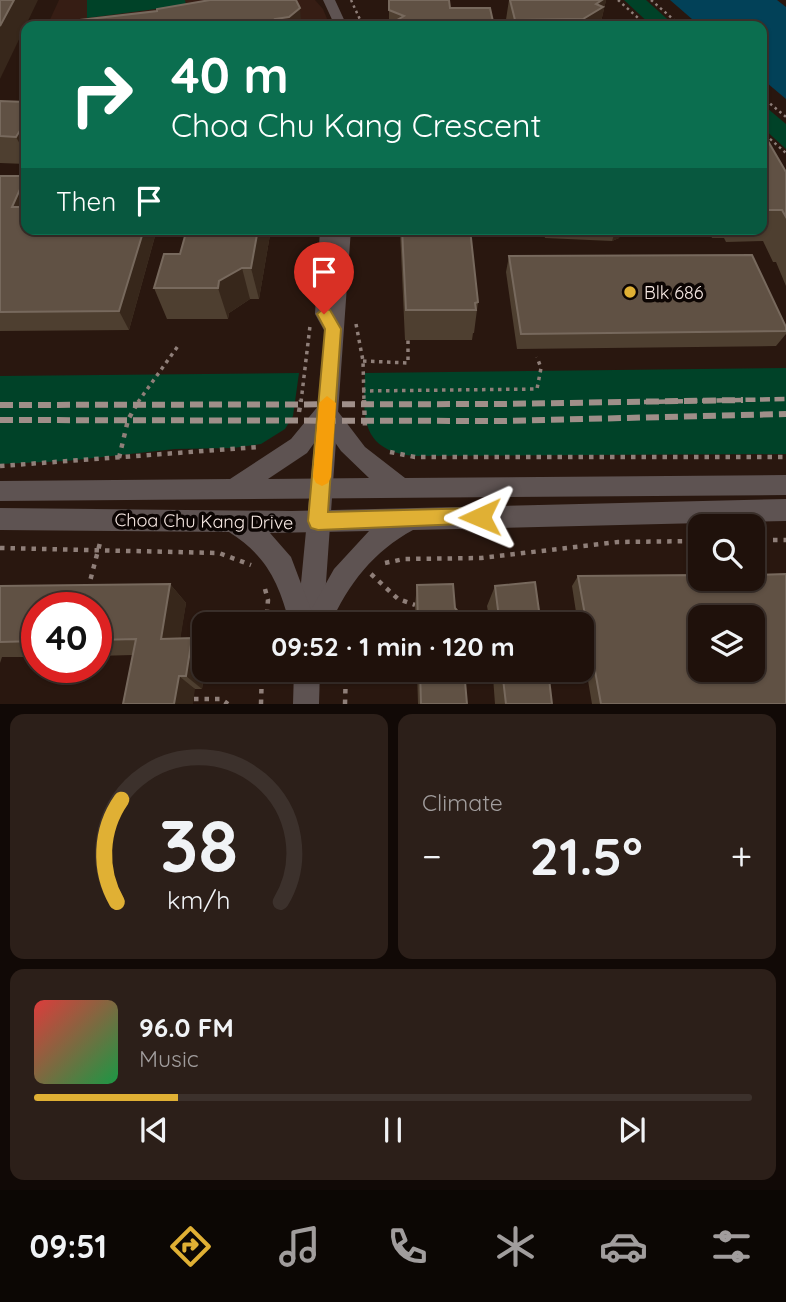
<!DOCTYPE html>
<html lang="en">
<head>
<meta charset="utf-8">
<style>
	:root { --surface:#1f110b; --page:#2c1f19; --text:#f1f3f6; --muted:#a19d9d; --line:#3c312c; --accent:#e0b034 }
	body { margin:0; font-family:Quicksand,sans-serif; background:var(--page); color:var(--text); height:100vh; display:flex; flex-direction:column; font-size:26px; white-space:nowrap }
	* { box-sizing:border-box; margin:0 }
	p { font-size:23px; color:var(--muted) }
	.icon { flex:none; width:38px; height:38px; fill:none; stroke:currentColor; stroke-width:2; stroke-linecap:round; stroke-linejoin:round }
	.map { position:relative; height:704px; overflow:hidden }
	.panel { display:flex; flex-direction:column; gap:10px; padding:10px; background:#110906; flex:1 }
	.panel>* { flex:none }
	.banner { position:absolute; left:21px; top:21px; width:746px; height:214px; border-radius:14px; box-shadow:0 2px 5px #0004,0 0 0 2px var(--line); background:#0b6e4f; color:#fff; overflow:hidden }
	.controls { position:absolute; left:688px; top:514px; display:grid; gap:14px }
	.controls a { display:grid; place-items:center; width:77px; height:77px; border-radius:14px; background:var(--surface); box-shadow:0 2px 5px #0004,0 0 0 2px var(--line); font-size:35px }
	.speed { position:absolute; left:21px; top:592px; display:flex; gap:14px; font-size:35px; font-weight:700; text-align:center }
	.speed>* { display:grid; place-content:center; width:91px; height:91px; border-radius:50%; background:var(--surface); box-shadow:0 2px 5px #0004,0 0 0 2px var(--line); line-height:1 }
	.speed .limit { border:10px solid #d22; background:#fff; color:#111 }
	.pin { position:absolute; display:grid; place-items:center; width:60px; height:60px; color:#fff; margin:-72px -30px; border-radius:50% 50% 50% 0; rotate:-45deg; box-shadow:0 0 7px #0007 }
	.pin .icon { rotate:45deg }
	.me { position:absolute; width:77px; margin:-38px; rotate:269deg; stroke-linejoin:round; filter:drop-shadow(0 0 5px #0008) }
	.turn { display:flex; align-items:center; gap:24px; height:147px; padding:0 35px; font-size:32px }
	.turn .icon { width:91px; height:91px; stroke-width:2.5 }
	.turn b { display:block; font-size:49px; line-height:60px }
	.then { display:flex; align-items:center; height:66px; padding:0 35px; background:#0003; gap:14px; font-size:26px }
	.big { font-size:52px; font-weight:800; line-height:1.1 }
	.panel .tile { flex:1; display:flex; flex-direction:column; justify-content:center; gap:10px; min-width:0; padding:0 24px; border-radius:14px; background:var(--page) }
	.panel .dial { align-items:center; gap:0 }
	.dial svg { height:182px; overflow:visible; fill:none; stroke:var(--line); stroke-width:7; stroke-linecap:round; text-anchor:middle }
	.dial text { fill:var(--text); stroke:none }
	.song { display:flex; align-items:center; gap:21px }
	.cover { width:84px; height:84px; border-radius:10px; background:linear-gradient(135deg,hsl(0 70% 55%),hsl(140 70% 35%)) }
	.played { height:7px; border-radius:4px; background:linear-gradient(90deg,var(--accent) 20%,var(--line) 20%) }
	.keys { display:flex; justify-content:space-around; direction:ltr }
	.heat { display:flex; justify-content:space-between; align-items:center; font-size:38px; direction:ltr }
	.panel .tiles { flex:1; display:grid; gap:10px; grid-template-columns:1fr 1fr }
	.tile:last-child { grid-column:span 2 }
	.trip { position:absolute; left:192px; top:612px; width:402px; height:70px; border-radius:14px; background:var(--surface); box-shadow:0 2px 5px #0004,0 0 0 2px var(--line); font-weight:800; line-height:70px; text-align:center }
	.tab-bar { display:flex; height:112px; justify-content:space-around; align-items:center; background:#0c0704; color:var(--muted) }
	.tab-bar .icon { width:49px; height:49px }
	.tab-bar .active { color:var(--accent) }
	.tab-bar b { font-size:32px; color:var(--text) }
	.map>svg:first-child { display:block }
</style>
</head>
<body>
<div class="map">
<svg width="786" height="704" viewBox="0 0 786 704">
	<rect width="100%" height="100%" fill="#29170f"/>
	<polygon fill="#361d14" points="59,0 315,0 323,9 330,26 47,26"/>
	<g fill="#004228">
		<polygon points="87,0 185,0 186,5 87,18"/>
		<polygon points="624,0 646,0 675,26 652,26"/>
		<polygon points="761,103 786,124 786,149 761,126"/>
		<path d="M786 368V454L414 456C360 450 363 417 365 373Z"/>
		<polygon points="299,373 293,416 285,429 261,444 233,448 175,449 66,461 0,464 0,376"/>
	</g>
	<polygon fill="#024158" points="670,0 777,0 786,7 786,99 761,78 761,26 700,26"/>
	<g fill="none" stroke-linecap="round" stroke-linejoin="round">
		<g stroke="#8f7f79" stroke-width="2.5" stroke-dasharray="2.5 3.5" stroke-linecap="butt">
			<polyline points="351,0 363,26"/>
			<polyline points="618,0 647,26"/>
			<polyline points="651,0 681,26"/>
			<polyline points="761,96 786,117"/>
			<polyline points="761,131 786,153"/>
		</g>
		<g stroke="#8f7f79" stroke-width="3.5" stroke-dasharray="3.5 4.5" stroke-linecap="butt">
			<polyline points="356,324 363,361 364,402"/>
			<polyline points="363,361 408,363 408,340"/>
			<polyline points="362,391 537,389 541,368 537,357"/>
			<polyline points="138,402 178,346"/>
			<polyline points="301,402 310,326"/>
		</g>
		<g stroke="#8f7f79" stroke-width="4.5" stroke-dasharray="4.5 6" stroke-linecap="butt">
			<polyline points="364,400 365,428"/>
			<polyline points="299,412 301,400"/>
			<polyline points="390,452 415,457 786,457"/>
			<polyline points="119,458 128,420 139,400"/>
			<polyline points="0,466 258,447"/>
			<polyline points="752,540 786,540"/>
			<polyline points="0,548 219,553 251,565"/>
			<polyline points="385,563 404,559 481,558 618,542 700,541"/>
			<polyline points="371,574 398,599 415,605"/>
			<polyline points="88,589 101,539"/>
			<polyline points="265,589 268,600 266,625"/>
			<polyline points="348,611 348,625"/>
			<polyline points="194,699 221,699 228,704"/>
			<polyline points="261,704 262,670"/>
			<polyline points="345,704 346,670"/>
		</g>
		<g fill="#5e5352" fill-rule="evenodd">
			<polygon points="323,0 335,0 347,26 335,26"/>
			<polygon points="320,229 351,229 323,625 297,625 325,332 315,314"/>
			<polygon points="294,670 320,670 319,704 293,704"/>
		</g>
		<g fill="#5e5352" fill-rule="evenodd">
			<path d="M326 402 333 405 365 447 405 478 786 475V495L0 501V481L230 479 291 439 319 405ZM325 428 341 451 369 478 268 479 307 453Z"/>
			<path d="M786 499V521L413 530C374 551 348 584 330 625H290C279 583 267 556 229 532L0 530V508L292 511ZM369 531 334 569 311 610 291 557 270 533Z"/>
		</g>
		<polyline stroke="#9f8f89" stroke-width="4.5" stroke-dasharray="10 4.5" stroke-linecap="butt" points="644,402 786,399"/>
		<g stroke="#9f8f89" stroke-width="6" stroke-dasharray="13 6" stroke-linecap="butt">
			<polyline points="0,405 503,404 743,400"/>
			<polyline points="0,420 503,421 786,414"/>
		</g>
	</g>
	<g fill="#4e3f30">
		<polygon points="389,0 450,8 494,26 389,26"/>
		<polygon points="509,0 606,0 600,26 505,26"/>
		<polygon points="0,101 26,102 26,164 0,163"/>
		<polygon points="761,129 786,172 786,286 776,262 773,262 763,241 726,242 724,238 712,238 708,229 761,229"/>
		<polygon points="0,176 26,229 157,229 129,330 0,331"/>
		<polygon points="187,229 271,229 259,299 250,299 229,313 228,319 167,319 154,288 180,254"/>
		<polygon points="396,229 470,229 478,302 474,333 473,333 472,340 405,340 400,231 396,231"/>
		<polygon points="543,229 622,229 619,238 612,241 545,238"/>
		<polygon points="509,256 786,327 786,334 776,346 517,349 506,272"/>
		<polygon points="578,576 786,704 592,704 583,651 583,625 578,625 572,586"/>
		<polygon points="170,584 186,603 180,638 192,638 205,652 205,668 202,689 195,689 133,655 96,656 96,607 37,607 37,667 90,667 87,679 57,679 30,665 32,657 2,657 0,663 0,586"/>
		<polygon points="417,585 455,608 464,619 489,618 487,606 495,586 541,625 416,625 415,605"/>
		<polygon points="417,670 548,670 552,704 495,704 493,677 465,678 467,704 418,704"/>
	</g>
	<g fill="#37271b">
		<polygon points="14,0 38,0 0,79 0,26"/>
		<polygon points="602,0 606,0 600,26 581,26 583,19 596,4"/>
		<polygon points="300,8 301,21 295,26 276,26 275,19"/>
		<polygon points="26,121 26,155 16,137"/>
		<polygon points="26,177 26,221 12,207"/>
		<polygon points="144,229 157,229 129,330 119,311"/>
		<polygon points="258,229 271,229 259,299 251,268"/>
		<polygon points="616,229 622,229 619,238 612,241"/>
		<polygon points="242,268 250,299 229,313 228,319 218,288 219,281"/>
		<polygon points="170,584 186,603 178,654 161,639"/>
		<polygon points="192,638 205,652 205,668 202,689 186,676"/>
		<polygon points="65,667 90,667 87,679"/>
		<polygon points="179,676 195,689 193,704 174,704"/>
	</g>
	<g fill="#605144" stroke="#77695d" stroke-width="2" fill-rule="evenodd">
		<polygon points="0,0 14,0 0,26"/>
		<polygon points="210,0 296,0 300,8 289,17 275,19 278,26 46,26 46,24 157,11 157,9"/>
		<polygon points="389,0 449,0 450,8 490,8 494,26 413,26 399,19 404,16 389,10"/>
		<polygon points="510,0 602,0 596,4 603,7 583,19 515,20"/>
		<polygon points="0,101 26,102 26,121 16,137 0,136"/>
		<polygon points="761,129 786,172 786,217 782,210 761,210"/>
		<polygon points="0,176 26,176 12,207 26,207 26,229 144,229 119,311 0,312"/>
		<polygon points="187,229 258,229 251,268 242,268 219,281 218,288 154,288 164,254 180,254"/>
		<polygon points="402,229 470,229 478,302 475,303 476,310 406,310"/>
		<polygon points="752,255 786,327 786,331 521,334 509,256"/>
		<path d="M786 574V704H601L578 576 700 575V579H752V575ZM700 618H752V670H700Z"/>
		<polygon points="535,582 541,625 418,625 417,585 453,584 455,608 464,619 499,618 495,586"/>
		<polygon points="170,584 161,639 192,638 186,676 179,676 174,704 123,704 136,639 96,640 96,607 37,607 37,665 30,665 37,641 0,642 0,586"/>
		<polygon points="420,670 464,670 467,704 421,704"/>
		<polygon points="502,670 548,670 552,704 506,704"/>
	</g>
	<polygon fill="#e0b034" stroke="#927222" stroke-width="2" points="324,308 330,310 341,329 328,512 480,508 486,511 489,517 486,523 318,530 311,528 308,521 325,329 317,314"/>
	<polygon fill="#f59e0b" points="327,396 336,403 331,477 328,483 322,486 316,483 313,477 319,403"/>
	<circle fill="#e0b034" stroke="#0c0503" stroke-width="2.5" cx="630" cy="292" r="7"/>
	<g text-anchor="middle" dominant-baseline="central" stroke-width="7" stroke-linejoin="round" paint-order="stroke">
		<g font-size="18" fill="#f6e8e3" stroke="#0c0503" text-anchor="start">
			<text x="644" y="292">Blk 686</text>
		</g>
		<g font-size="18" fill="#f6e8e3" stroke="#0c0503">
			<text transform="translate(204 521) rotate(1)">Choa Chu Kang Drive</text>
		</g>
	</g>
</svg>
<div class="controls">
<a><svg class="icon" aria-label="search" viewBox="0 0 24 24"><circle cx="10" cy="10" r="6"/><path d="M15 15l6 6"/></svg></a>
<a><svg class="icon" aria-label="layers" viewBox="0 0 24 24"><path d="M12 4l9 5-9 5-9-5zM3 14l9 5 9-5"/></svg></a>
</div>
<div class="speed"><div class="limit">40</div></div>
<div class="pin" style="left:324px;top:314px;background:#d93025"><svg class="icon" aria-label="arrive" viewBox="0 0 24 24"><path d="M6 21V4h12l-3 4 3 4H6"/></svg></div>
<svg class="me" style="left:480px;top:517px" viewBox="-20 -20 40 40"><path d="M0-17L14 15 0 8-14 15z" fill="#e0b034" stroke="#fff" stroke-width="4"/></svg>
<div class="trip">09:52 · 1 min · 120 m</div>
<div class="banner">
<div class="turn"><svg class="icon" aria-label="right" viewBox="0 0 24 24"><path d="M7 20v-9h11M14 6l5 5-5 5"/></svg><div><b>40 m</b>Choa Chu Kang Crescent</div></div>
<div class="then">Then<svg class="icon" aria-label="arrive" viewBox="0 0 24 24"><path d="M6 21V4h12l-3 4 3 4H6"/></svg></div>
</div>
</div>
<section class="panel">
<div class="tiles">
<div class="tile dial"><svg viewBox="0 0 100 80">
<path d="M14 69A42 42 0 1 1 86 69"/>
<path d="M14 69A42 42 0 0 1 16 24" stroke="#e0b034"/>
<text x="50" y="56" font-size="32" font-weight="700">38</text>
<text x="50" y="72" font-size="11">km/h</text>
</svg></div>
<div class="tile"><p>Climate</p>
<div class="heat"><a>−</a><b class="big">21.5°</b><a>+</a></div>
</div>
<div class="tile">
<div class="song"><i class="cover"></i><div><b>96.0 FM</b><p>Music</p></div></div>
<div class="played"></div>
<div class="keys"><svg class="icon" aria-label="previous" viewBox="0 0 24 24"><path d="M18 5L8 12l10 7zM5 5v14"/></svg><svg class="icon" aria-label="pause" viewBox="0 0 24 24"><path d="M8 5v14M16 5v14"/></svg><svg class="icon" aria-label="next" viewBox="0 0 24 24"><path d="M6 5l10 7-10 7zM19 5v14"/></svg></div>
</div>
</div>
</section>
<nav class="tab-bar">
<b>09:51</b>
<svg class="icon active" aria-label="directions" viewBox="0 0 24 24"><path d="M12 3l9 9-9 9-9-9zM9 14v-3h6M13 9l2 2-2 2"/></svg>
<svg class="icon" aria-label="music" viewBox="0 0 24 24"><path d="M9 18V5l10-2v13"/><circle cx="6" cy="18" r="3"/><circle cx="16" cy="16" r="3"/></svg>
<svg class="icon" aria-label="phone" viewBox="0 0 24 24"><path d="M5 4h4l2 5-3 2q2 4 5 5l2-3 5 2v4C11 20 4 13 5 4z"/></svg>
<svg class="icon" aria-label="climate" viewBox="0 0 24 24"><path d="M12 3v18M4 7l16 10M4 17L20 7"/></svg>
<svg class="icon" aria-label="car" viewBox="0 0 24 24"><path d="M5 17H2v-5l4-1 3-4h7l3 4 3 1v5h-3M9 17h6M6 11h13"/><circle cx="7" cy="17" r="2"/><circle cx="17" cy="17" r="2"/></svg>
<svg class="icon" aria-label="filters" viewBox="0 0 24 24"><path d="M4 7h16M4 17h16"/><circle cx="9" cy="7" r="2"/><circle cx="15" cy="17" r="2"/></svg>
</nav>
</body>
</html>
